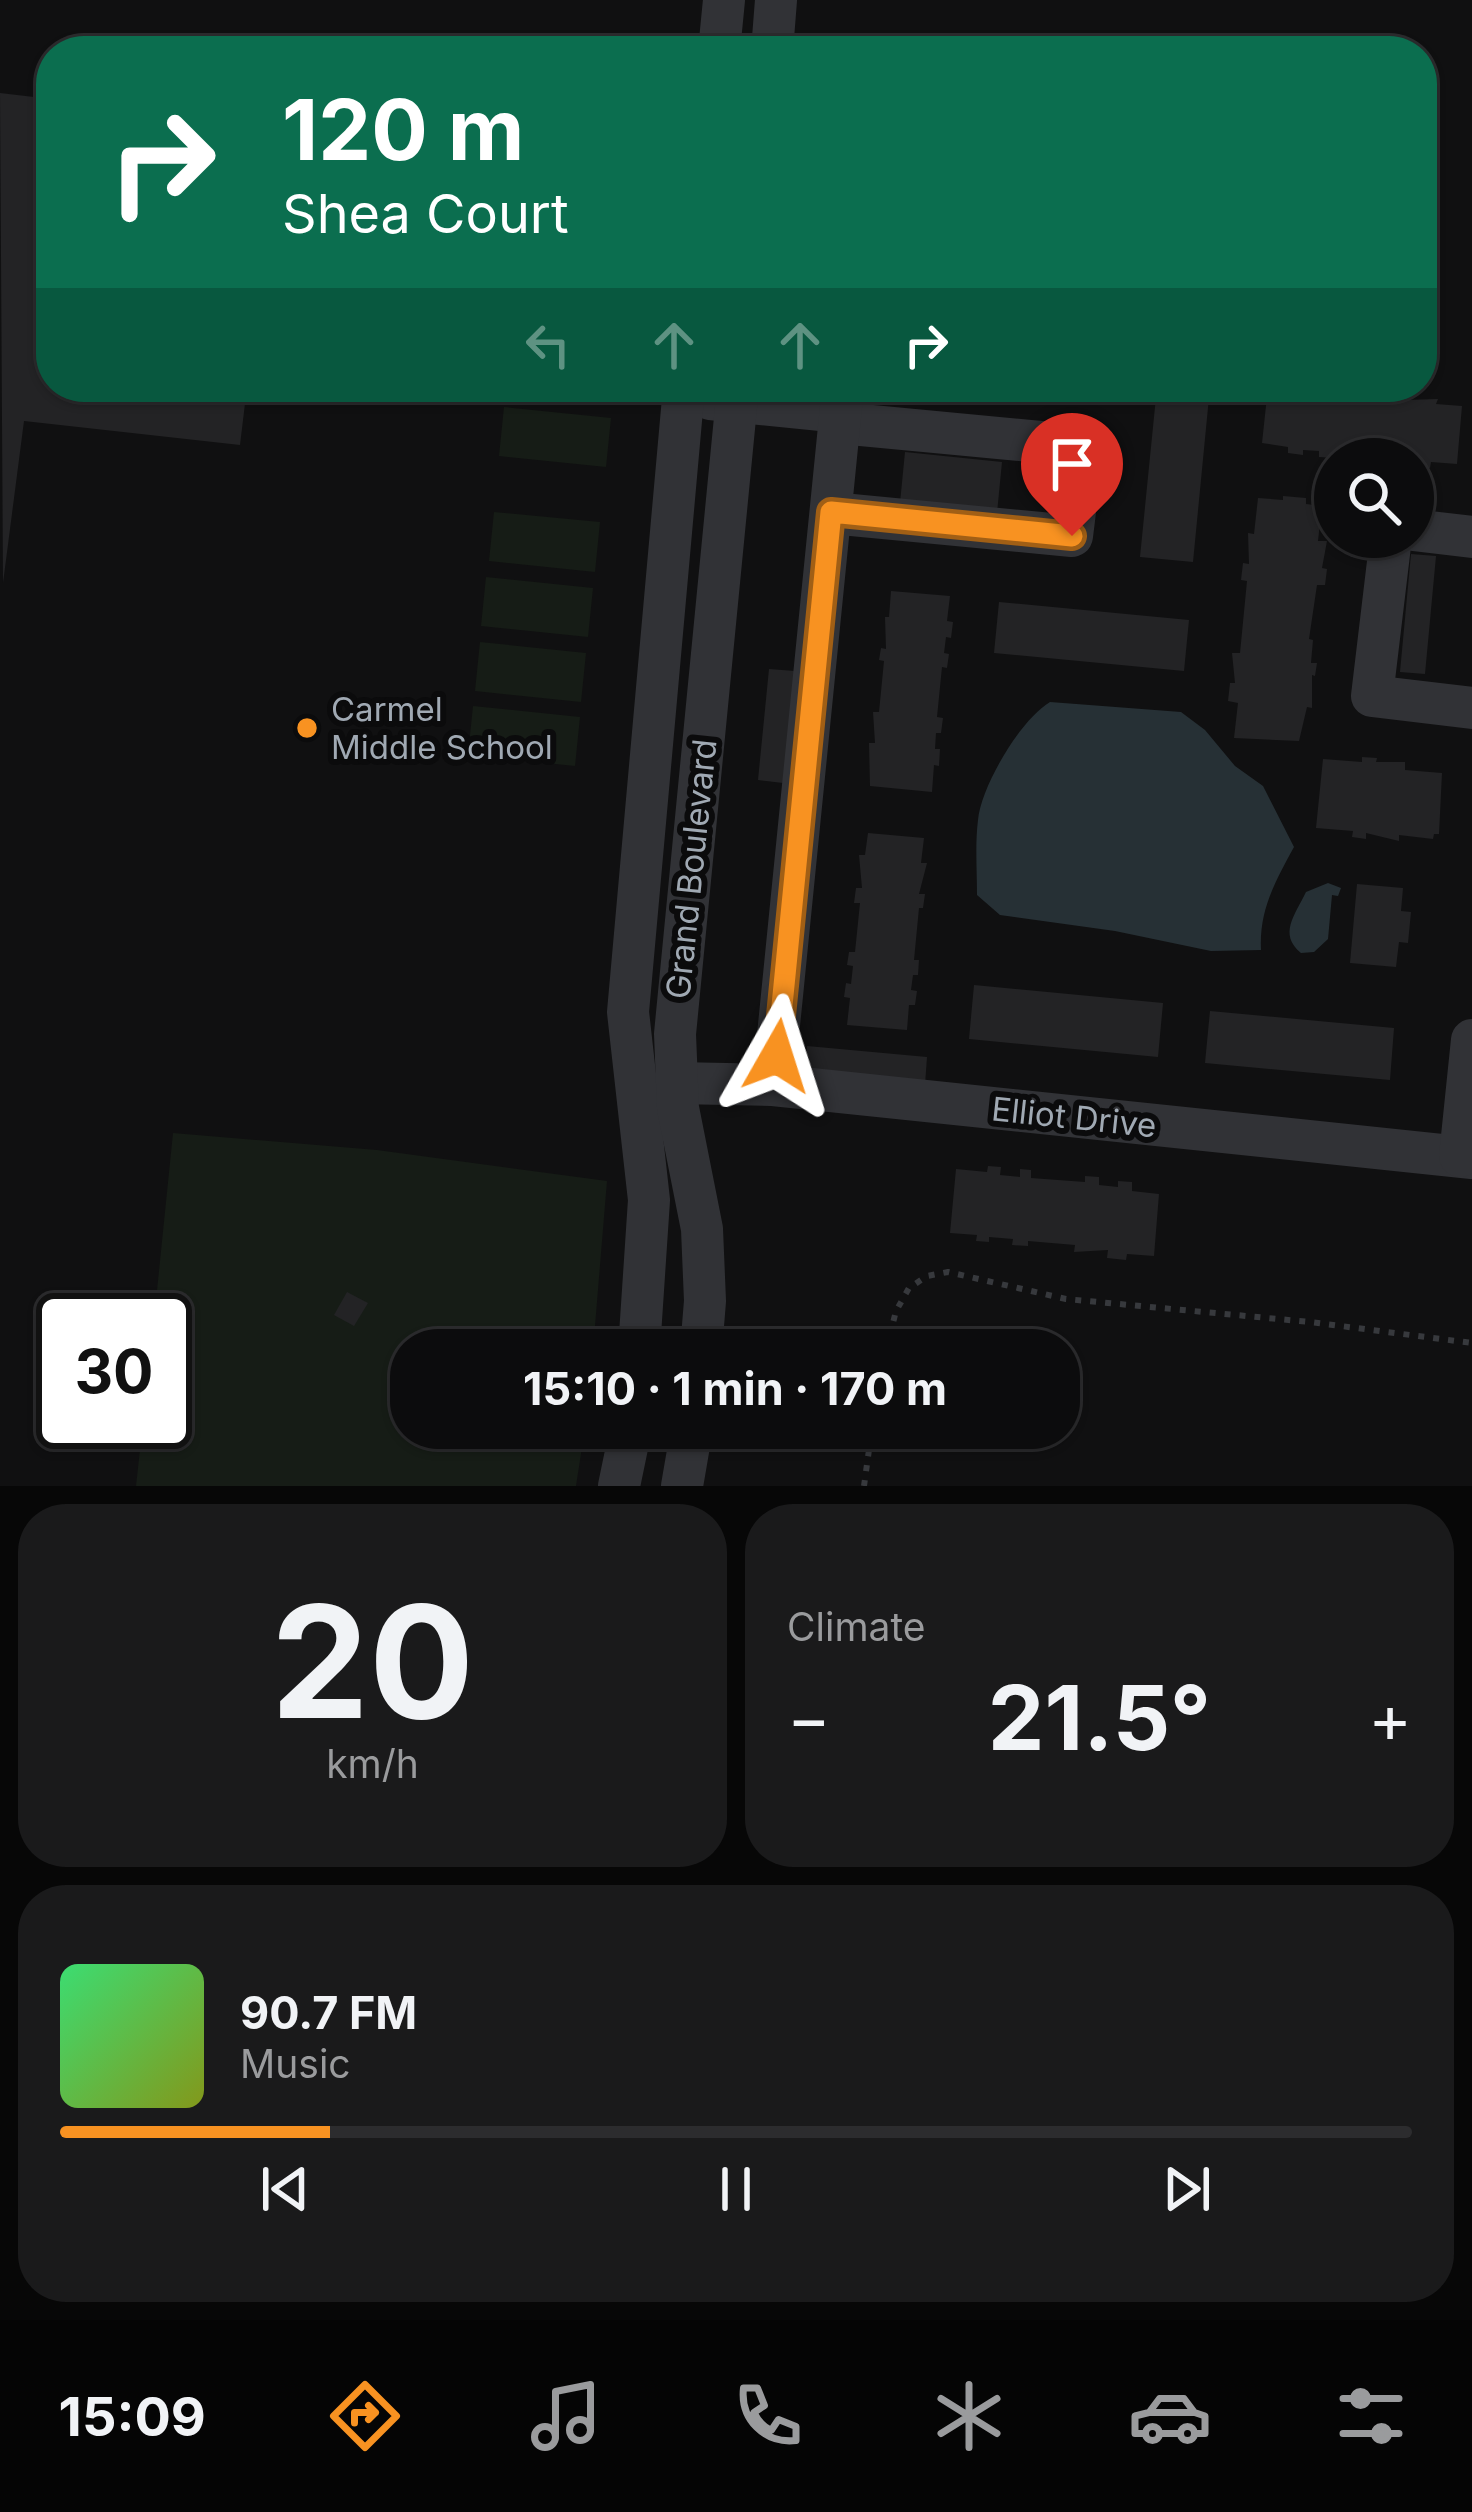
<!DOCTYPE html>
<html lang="en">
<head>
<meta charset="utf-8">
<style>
	:root { --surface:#0c0c0d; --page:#1a1a1b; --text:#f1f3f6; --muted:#9a9b9d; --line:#2c2c2e; --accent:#f89221 }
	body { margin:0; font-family:Inter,sans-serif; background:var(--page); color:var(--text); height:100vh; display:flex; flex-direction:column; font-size:45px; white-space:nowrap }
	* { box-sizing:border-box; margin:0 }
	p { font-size:39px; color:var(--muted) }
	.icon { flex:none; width:66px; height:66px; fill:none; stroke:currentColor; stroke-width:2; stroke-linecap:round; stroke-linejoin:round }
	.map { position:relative; height:1486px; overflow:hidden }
	.sheet { display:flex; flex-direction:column; gap:18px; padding:18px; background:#070707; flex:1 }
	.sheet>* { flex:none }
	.guide { position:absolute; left:36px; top:36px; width:1401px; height:366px; border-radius:48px; box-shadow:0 3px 9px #0004,0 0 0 3px var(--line); background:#0b6e4f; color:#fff; overflow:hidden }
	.controls { position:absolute; left:1314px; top:438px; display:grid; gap:24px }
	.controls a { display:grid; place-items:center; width:120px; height:120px; border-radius:50%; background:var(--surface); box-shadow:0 3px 9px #0004,0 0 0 3px var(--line); font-size:60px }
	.speed { position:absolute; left:36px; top:1293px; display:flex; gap:24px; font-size:60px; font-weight:700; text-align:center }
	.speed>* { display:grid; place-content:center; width:156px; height:156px; border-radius:50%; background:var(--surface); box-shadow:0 3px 9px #0004,0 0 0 3px var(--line); line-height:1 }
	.speed .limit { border:6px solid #111; border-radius:18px; background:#fff; color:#111 }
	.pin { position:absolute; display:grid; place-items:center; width:102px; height:102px; color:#fff; margin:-123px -51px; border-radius:50% 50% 50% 0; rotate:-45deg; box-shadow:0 0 12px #0007 }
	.pin .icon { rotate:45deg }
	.me { position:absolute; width:132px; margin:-66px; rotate:6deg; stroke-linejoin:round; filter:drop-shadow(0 0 9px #0008) }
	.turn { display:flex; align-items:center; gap:42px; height:252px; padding:0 48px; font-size:54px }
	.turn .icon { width:156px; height:156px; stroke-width:2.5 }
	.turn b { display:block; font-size:84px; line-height:102px }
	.lanes { display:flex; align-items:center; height:114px; padding:0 48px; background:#0003; justify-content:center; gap:60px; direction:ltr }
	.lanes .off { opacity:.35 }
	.big { font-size:90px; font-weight:700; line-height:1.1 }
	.sheet .tile { flex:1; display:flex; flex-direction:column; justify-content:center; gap:18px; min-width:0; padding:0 42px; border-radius:48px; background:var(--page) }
	.sheet .dial { align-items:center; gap:0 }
	.dial b { font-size:156px; line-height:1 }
	.song { display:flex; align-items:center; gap:36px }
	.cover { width:144px; height:144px; border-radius:18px; background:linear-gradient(135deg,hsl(140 70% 55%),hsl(70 70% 35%)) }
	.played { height:12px; border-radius:6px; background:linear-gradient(90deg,var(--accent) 20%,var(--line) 20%) }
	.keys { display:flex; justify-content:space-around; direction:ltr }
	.heat { display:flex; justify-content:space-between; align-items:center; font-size:66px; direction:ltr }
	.sheet .tiles { flex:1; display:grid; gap:18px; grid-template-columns:1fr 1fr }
	.tile:last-child { grid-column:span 2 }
	.trip { position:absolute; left:390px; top:1329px; width:690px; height:120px; border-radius:48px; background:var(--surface); box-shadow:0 3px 9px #0004,0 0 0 3px var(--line); font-weight:700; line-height:120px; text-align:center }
	.menu { display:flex; height:192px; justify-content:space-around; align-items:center; background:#050505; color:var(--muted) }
	.menu .icon { width:84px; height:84px }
	.menu .on { color:var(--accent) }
	.menu b { font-size:54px; color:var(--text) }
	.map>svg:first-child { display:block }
</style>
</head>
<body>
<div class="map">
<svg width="1472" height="1486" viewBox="0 0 1472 1486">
	<rect width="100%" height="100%" fill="#101011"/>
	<g fill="#161c16">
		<polygon points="504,407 611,418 606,467 499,456"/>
		<polygon points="494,512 600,522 595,572 489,561"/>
		<polygon points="486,577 593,588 588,637 481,626"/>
		<polygon points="480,642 586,653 581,702 475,691"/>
		<polygon points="473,706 580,717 575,766 468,755"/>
		<polygon points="173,1133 377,1150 607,1181 593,1350 411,1350 411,1428 585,1428 576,1486 136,1486 143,1422 165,1422 165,1320 154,1320"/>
	</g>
	<g fill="#263035">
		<path d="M1050 702 1181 712 1205 730 1235 766 1263 786 1294 847C1275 882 1259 910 1261 950L1211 951 1115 931 1000 915 977 895C977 870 975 844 978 820 981 786 1021 719 1050 702Z"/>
		<path d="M1328 883 1341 888 1338 896 1332 895 1328 939 1314 952 1301 953C1278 934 1295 915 1306 892Z"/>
	</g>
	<g fill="#232325">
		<polygon points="0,93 51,99 51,387 247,387 240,445 24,421 3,583"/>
		<polygon points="1157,387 1210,387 1193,562 1140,557"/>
		<polygon points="1268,387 1310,387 1309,391 1326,394 1327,387 1341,387 1341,393 1390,399 1391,393 1408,396 1405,400 1438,399 1436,404 1462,406 1457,464 1431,462 1430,468 1414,467 1413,459 1335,452 1335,458 1319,457 1319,451 1303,450 1303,455 1288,453 1288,447 1262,443"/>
		<polygon points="905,452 1002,462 997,513 900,503"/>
		<polygon points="1283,496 1306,498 1306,504 1322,506 1318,541 1327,541 1322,568 1327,569 1325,585 1317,585 1309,639 1313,640 1311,663 1317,663 1315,676 1312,675 1312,708 1307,707 1299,741 1234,738 1238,703 1228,701 1230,683 1235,683 1232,653 1240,653 1247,581 1241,580 1243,563 1249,564 1248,533 1254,534 1258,498 1283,500"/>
		<polygon points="1411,554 1436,556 1425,674 1400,672"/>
		<polygon points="891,591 950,596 947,621 953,622 951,638 946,637 944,653 949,654 947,668 942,667 937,717 943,718 941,733 936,733 935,749 940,749 939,766 934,765 932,792 870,786 869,743 875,743 873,712 879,712 884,661 879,660 881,648 886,649 885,617 889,617"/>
		<polygon points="999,602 1189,620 1184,671 994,653"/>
		<polygon points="769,669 795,671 783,783 758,780"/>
		<polygon points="1362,757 1377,758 1376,762 1405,762 1405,770 1442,773 1439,834 1434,834 1433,839 1399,835 1399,841 1366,833 1366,839 1352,837 1353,831 1316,828 1323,759 1362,762"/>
		<polygon points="868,833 924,838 921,863 927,863 919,894 925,894 923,908 919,908 914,960 919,960 918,975 913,975 911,990 917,991 915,1005 909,1005 907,1030 847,1025 850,998 844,997 846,983 851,984 853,966 847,965 849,952 855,952 860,903 854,903 856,888 862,888 859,855 865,855"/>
		<polygon points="1357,884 1403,888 1401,911 1411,912 1408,943 1399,942 1396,967 1350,963"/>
		<polygon points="974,985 1163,1003 1158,1057 969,1039"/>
		<polygon points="1210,1011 1394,1028 1390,1080 1205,1063"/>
		<polygon points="807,1046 927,1057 925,1085 804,1073"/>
		<polygon points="988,1166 1001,1167 1000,1175 1020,1177 1020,1169 1031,1170 1031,1178 1085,1182 1085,1176 1099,1177 1099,1185 1118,1187 1118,1181 1132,1182 1132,1191 1159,1194 1154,1256 1127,1254 1126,1260 1107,1258 1108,1250 1074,1252 1075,1245 1028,1241 1028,1246 1012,1245 1013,1239 989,1237 989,1242 976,1241 977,1235 950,1233 956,1169 987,1172"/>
		<polygon points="347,1292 368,1303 354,1326 334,1315"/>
	</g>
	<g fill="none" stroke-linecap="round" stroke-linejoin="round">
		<g stroke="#37393d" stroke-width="6" stroke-dasharray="6 9" stroke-linecap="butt">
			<polyline points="886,1350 896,1311 909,1288 927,1276 948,1272 1066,1299 1310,1322 1472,1343"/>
			<polyline points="864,1486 872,1428"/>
		</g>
		<g stroke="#313236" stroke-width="42">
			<polyline points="719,51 724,0"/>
			<polyline points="772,51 776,0"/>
			<polyline points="710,399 841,412"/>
			<polyline points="831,513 1072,536 1083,446 840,423"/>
			<polyline points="1413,530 1472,537"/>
			<polyline points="1391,537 1372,696 1472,708"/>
			<polyline points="676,1083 773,1085 1472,1158"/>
			<polyline points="773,1085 843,387"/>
			<polyline points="1460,1156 1472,1040"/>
			<polyline points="639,1350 649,1200 628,1012 684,387"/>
			<polyline points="701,1350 705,1301 702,1229 678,1108 675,1034 738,387"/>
			<polyline points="619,1486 631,1428"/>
			<polyline points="682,1486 692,1428"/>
		</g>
	</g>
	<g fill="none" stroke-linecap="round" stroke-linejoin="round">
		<defs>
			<polyline id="route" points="777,1056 831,512 1072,536"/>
		</defs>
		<use href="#route" stroke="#a15f15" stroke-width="30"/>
		<use href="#route" stroke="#f89221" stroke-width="21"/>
	</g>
	<circle fill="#f89221" stroke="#0b0b0c" stroke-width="4.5" cx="307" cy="728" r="12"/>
	<g text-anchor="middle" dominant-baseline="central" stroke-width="12" stroke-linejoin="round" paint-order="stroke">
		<g font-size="33" fill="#a0a9b3" stroke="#0b0b0c" text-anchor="start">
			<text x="331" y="709">Carmel<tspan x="331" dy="38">Middle School</tspan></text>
		</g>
		<g font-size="33" fill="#a0a9b3" stroke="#0b0b0c">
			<text transform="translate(691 869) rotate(-84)">Grand Boulevard</text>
			<text transform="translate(1074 1117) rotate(6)">Elliot Drive</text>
		</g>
	</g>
</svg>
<div class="controls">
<a><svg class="icon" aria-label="search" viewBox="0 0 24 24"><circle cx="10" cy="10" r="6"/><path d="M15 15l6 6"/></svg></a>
</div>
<div class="speed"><div class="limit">30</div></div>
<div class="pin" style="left:1072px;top:536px;background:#d93025"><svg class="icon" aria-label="arrive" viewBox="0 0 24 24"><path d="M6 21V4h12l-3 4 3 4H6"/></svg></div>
<svg class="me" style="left:777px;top:1056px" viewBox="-20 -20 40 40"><path d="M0-17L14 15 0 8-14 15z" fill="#f89221" stroke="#fff" stroke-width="4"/></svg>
<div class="trip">15:10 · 1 min · 170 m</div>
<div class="guide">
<div class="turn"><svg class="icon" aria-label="right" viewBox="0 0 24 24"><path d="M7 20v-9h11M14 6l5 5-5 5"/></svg><div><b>120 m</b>Shea Court</div></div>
<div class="lanes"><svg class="icon off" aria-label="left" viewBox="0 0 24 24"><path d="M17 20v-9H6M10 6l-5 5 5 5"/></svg><svg class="icon off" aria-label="ahead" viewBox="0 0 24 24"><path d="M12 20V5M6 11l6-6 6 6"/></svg><svg class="icon off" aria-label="ahead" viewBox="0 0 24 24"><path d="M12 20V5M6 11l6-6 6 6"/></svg><svg class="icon" aria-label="right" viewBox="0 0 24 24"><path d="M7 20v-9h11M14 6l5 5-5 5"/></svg></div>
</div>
</div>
<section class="sheet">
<div class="tiles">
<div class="tile dial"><b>20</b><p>km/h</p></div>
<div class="tile"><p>Climate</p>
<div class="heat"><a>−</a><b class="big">21.5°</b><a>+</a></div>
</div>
<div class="tile">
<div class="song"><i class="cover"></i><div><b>90.7 FM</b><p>Music</p></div></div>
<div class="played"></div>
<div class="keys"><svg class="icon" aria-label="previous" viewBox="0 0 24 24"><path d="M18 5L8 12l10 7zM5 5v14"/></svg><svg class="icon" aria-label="pause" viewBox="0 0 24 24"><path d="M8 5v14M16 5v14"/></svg><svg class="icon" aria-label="next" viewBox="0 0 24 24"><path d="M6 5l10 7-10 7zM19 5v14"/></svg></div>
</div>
</div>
</section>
<nav class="menu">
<b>15:09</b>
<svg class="icon on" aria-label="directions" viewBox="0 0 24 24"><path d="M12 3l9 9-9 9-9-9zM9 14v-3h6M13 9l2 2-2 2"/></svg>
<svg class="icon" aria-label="music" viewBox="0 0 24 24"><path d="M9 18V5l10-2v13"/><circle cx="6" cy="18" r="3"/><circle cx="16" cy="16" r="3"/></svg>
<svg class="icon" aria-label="phone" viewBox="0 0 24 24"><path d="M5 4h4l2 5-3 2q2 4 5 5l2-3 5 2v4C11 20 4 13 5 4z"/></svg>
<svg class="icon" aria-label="climate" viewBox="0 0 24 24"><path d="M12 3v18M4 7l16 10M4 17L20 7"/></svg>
<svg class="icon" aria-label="car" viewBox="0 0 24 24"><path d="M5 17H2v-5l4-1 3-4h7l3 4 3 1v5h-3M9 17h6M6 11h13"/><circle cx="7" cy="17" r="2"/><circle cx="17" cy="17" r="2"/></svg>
<svg class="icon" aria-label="filters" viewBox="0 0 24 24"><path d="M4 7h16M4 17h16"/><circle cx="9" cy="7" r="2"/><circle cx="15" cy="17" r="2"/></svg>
</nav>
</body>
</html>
